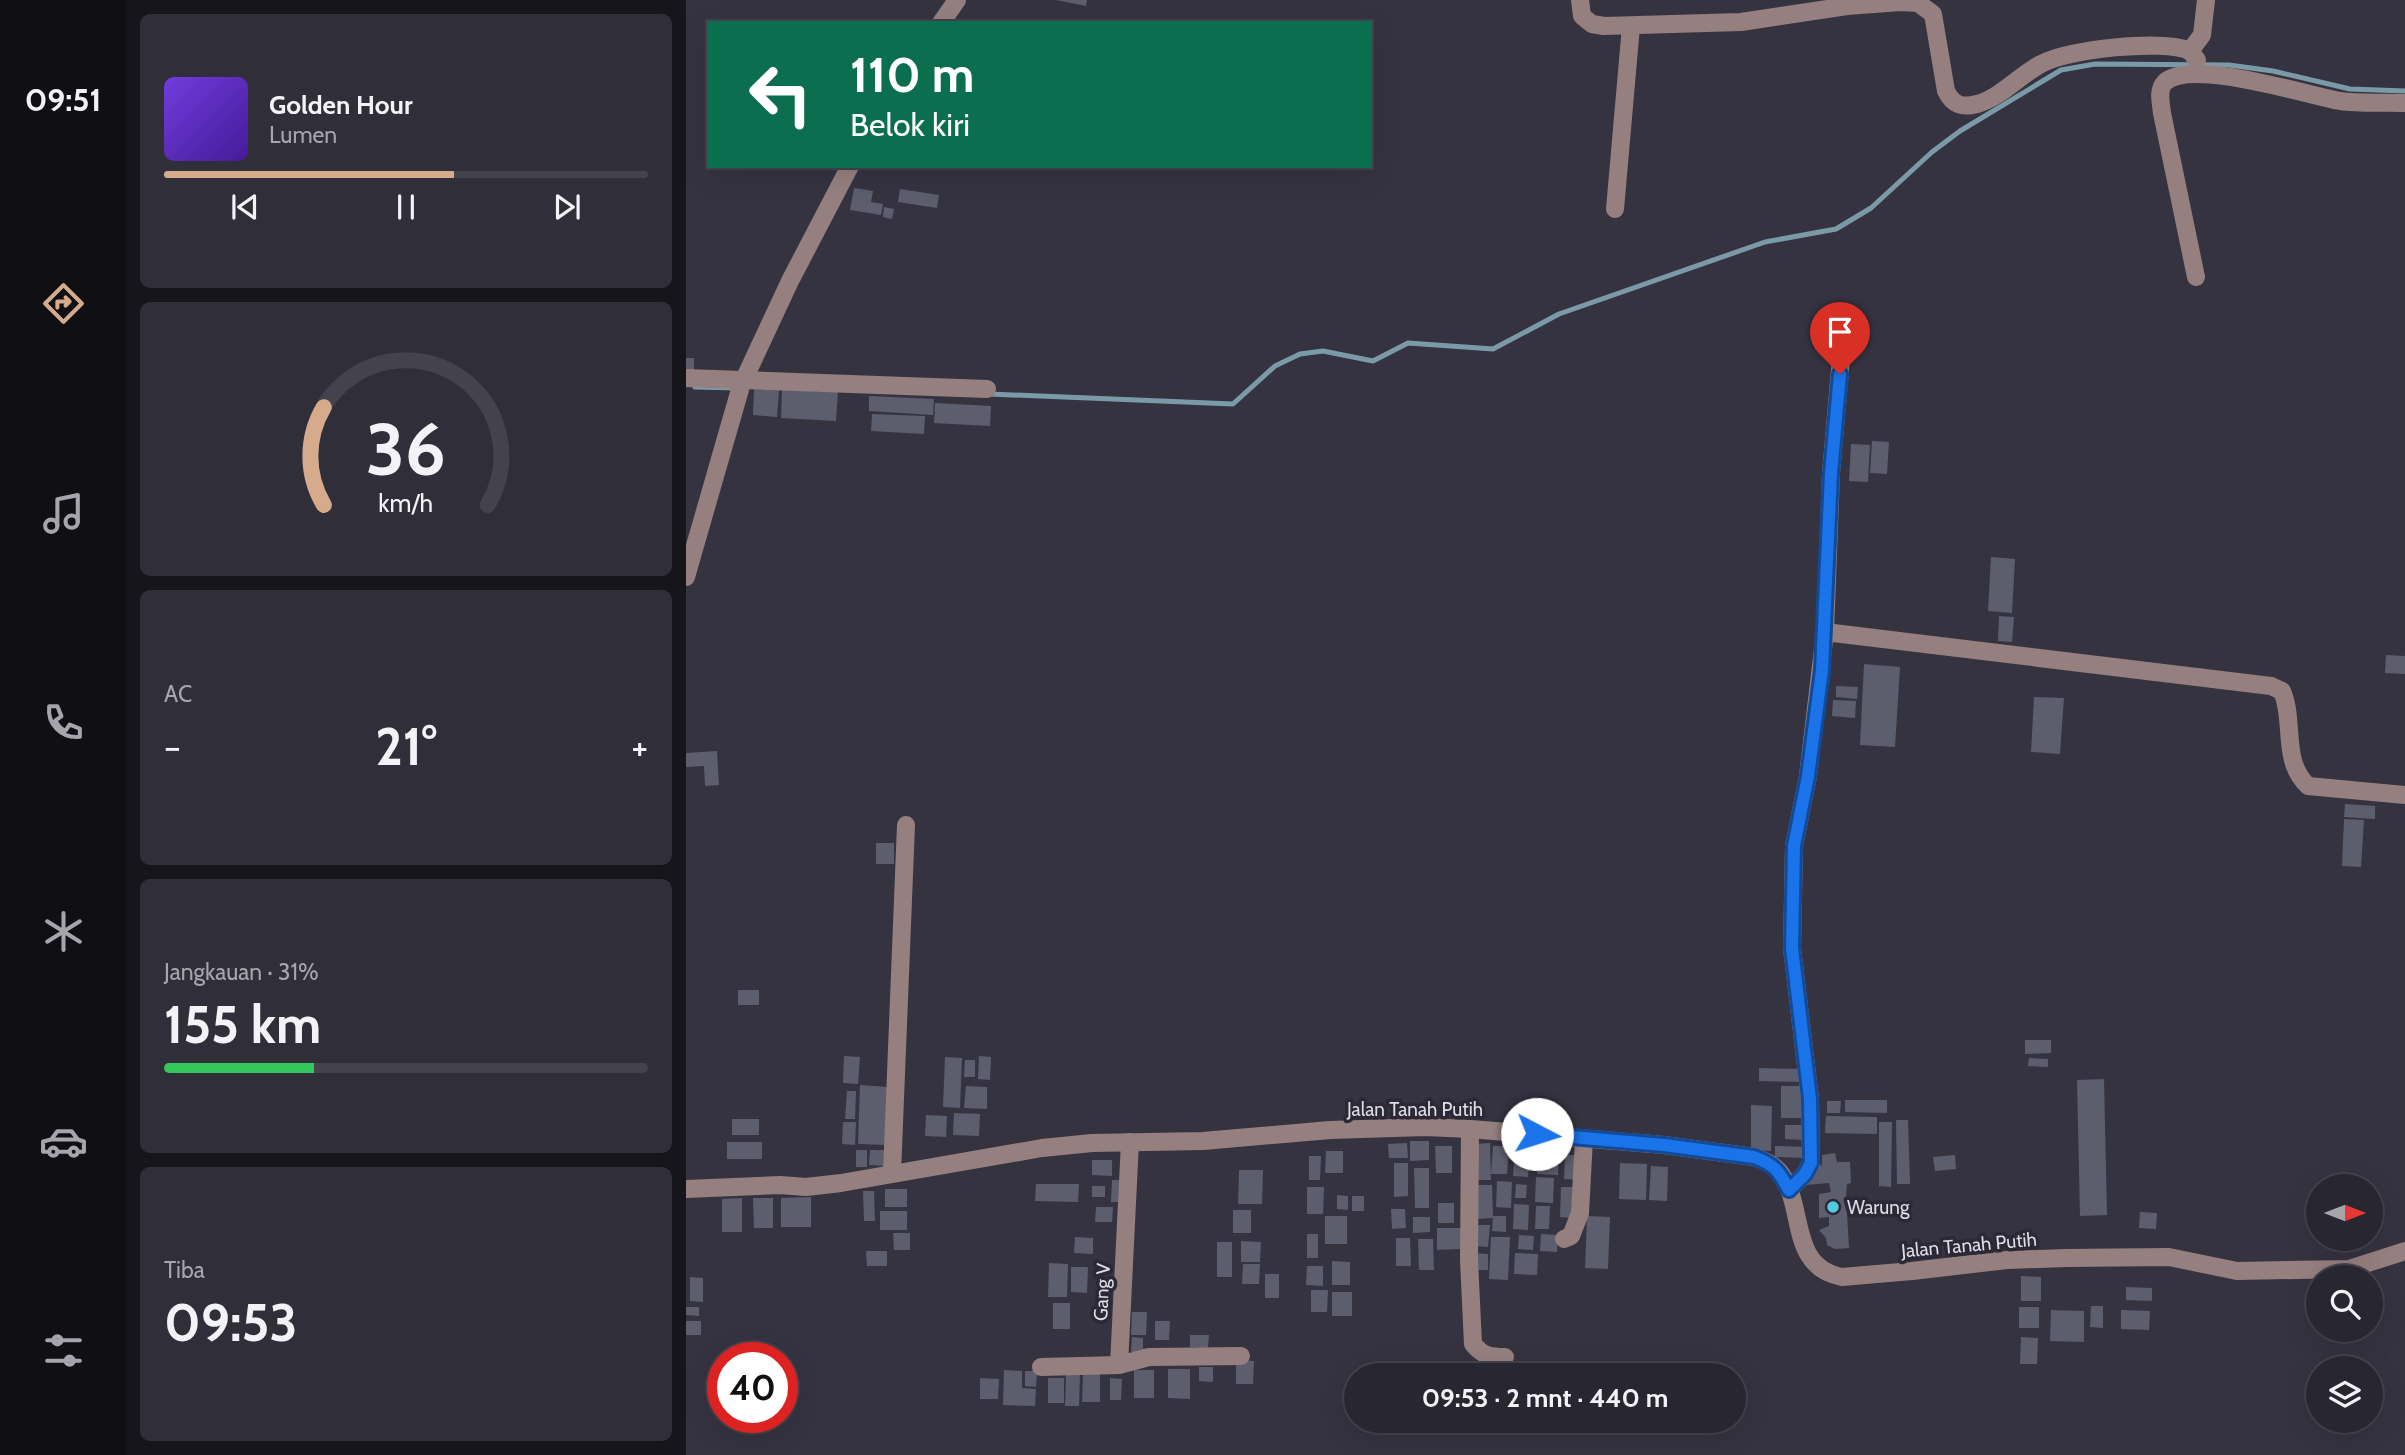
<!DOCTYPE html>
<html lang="id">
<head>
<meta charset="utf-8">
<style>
	:root { --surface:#282631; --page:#302e39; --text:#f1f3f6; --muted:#a5a5ab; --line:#44434d; --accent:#d6ab8b }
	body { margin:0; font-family:Cabin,sans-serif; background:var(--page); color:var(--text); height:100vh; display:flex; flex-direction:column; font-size:26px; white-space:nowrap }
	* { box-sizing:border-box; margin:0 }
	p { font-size:23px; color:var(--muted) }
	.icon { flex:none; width:38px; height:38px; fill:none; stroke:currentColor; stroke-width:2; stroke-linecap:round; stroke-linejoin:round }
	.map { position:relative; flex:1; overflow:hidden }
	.details { display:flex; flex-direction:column; gap:14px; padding:14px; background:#16151b; width:560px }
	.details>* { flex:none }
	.hud { position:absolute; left:21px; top:21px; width:665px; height:147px; border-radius:0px; box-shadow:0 7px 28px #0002,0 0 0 2px var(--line); background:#0b6e4f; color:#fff; overflow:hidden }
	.needle { width:46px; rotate:90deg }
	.tools { position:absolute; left:1620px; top:1174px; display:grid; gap:14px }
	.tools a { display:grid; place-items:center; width:77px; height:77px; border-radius:50%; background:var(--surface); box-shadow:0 7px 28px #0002,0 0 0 2px var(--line); font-size:35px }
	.speed { position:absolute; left:21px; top:1342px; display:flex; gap:14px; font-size:35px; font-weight:700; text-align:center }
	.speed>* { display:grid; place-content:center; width:91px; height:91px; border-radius:50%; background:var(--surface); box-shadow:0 7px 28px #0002,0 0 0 2px var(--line); line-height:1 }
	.speed .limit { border:10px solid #d22; background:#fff; color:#111 }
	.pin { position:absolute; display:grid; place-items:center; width:60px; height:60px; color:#fff; margin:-72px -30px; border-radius:50% 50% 50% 0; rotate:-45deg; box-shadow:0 0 7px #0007 }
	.pin .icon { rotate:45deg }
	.me { position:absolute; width:77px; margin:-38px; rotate:95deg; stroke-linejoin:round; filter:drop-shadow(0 0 5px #0008) }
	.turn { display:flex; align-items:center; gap:24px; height:147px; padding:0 28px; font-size:32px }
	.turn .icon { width:91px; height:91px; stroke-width:2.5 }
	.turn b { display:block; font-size:49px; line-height:60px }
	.big { font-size:52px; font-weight:700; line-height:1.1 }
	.details .tile { flex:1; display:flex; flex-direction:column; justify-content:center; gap:10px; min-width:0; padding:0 24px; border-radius:10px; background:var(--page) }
	.details .dial { align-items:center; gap:0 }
	.dial svg { height:182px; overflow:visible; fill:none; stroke:var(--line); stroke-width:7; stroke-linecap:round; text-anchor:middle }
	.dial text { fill:var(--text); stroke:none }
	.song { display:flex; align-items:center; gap:21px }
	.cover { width:84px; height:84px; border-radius:10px; background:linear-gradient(135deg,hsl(260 70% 55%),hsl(260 70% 35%)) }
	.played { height:7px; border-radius:4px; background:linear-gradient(90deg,var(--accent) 60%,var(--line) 60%) }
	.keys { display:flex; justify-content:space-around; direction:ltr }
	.heat { display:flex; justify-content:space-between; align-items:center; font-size:38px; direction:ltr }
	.charge { height:10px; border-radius:5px; background:linear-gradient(90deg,#34c759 31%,var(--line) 0) }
	.trip { position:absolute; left:658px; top:1363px; width:402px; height:70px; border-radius:35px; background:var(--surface); box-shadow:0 7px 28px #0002,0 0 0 2px var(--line); font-weight:700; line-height:70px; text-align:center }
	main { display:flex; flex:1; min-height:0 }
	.tab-bar { display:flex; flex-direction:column; width:126px; justify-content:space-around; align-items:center; background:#100f14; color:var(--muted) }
	.tab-bar .icon { width:49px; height:49px }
	.tab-bar .current { color:var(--accent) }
	.tab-bar b { font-size:32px; color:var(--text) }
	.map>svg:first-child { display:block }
</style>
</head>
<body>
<main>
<nav class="tab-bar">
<b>09:51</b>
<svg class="icon current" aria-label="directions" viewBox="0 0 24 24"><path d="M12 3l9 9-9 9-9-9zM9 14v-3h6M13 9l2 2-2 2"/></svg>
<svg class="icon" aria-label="music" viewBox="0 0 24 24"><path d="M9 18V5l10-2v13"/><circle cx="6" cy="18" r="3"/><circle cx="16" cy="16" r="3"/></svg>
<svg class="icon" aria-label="phone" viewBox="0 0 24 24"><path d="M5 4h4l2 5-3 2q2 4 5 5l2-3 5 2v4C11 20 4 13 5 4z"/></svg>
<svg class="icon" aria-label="climate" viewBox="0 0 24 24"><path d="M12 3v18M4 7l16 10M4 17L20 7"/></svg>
<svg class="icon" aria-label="car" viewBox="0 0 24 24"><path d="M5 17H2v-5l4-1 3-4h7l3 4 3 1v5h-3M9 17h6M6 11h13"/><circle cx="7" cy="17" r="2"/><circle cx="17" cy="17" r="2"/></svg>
<svg class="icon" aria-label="filters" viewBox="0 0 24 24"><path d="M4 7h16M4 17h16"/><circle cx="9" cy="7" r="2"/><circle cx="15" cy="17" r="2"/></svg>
</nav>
<section class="details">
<div class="tile">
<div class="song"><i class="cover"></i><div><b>Golden Hour</b><p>Lumen</p></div></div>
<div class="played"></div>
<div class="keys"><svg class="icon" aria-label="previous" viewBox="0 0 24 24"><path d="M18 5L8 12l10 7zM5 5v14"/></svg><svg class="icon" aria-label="pause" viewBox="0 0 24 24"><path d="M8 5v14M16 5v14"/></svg><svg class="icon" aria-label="next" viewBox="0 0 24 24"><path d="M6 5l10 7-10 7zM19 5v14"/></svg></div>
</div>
<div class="tile dial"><svg viewBox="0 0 100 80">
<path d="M14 69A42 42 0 1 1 86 69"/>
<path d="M14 69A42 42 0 0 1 14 26" stroke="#d6ab8b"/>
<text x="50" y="56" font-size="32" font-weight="700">36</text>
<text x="50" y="72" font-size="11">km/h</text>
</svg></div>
<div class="tile"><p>AC</p>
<div class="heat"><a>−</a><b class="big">21°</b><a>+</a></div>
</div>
<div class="tile"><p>Jangkauan · 31%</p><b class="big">155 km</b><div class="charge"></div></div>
<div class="tile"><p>Tiba</p><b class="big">09:53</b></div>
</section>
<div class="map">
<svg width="1719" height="1455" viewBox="0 0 1719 1455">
	<rect width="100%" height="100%" fill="#363341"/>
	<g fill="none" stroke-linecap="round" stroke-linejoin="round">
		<g stroke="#7b9aa8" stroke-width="5">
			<polyline points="9,387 52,388"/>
			<polyline points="303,394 547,404 589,366 614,354 637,351 687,361 722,343 807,349 873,314 1079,242 1150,229 1185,208 1246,152 1274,131 1375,70 1409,64 1543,65 1587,71 1664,89 1719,91"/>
		</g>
	</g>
	<g fill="#5c5d6d">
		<polygon points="370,0 401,0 400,6"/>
		<polygon points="168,188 187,191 185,202 197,204 195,215 164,210"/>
		<polygon points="214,189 253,195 251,208 212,202"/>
		<polygon points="198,207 208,209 206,219 197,217"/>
		<polygon points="0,358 8,358 8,372 0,371"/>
		<polygon points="68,389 93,390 91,417 67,415"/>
		<polygon points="96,390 152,392 150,421 95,418"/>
		<polygon points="183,396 248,399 247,415 183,411"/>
		<polygon points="249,403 305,406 304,426 248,423"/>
		<polygon points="186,414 239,416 238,434 185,431"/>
		<polygon points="1186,441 1203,442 1201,474 1184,473"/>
		<polygon points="1165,444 1184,445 1182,482 1163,481"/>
		<polygon points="1305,557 1329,559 1326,613 1302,611"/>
		<polygon points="1313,616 1328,617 1326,642 1312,641"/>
		<polygon points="1700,655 1719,656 1719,674 1699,673"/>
		<polygon points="1178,664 1214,667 1209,747 1174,745"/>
		<polygon points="1150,686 1172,687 1171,699 1150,697"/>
		<polygon points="1348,697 1378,698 1374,754 1345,752"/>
		<polygon points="1147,700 1170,701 1169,718 1146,716"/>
		<polygon points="31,751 33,785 19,786 18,766 0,767 0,753"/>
		<polygon points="1659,804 1689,806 1689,819 1658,817"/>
		<polygon points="1658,819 1678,820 1675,867 1656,866"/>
		<rect x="190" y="843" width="18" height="21"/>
		<rect x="52" y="990" width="21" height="15"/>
		<polygon points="1339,1040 1365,1040 1365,1053 1339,1054"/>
		<polygon points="158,1056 174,1057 172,1084 157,1083"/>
		<polygon points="293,1056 305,1057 304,1080 292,1079"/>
		<polygon points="259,1057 276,1058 274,1108 257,1107"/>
		<polygon points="1343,1058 1362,1059 1362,1067 1342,1066"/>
		<polygon points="279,1060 289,1060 289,1077 278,1077"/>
		<polygon points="1073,1068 1118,1069 1118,1082 1073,1081"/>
		<polygon points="1418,1079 1421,1215 1394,1216 1391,1080"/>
		<polygon points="174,1085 202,1087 199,1145 172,1144"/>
		<polygon points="280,1086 301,1087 301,1109 278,1108"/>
		<rect x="1095" y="1086" width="22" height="32"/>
		<polygon points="161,1091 170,1091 169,1119 159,1119"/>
		<polygon points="1159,1100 1201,1100 1201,1113 1159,1112"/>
		<polygon points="1141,1101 1155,1101 1154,1113 1141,1113"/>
		<polygon points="1065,1105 1086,1106 1085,1151 1065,1150"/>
		<polygon points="268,1113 294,1114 293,1136 267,1135"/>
		<polygon points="240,1115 261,1116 260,1137 239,1136"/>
		<polygon points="1140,1116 1191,1117 1191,1134 1139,1133"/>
		<rect x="46" y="1119" width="27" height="16"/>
		<polygon points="1210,1120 1222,1120 1224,1184 1211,1184"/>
		<polygon points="157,1122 170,1122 169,1145 156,1144"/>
		<polygon points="1193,1122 1206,1122 1205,1187 1193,1186"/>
		<polygon points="1099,1125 1120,1125 1120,1140 1099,1139"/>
		<polygon points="724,1141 743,1141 743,1160 724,1161"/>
		<rect x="41" y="1142" width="35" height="17"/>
		<polygon points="721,1143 722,1158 703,1158 702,1144"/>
		<polygon points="804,1143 805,1180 787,1180 787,1144"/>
		<polygon points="828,1143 849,1144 848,1160 828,1159"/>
		<polygon points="749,1146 766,1146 766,1173 750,1173"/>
		<polygon points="807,1146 823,1146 821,1174 805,1174"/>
		<polygon points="1089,1146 1120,1147 1120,1158 1089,1157"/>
		<polygon points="852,1149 873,1150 872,1175 851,1174"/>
		<rect x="170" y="1150" width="11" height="17"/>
		<polygon points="184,1150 200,1150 199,1166 183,1165"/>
		<polygon points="640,1151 657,1151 657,1173 639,1173"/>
		<polygon points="1149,1153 1151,1162 1164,1162 1165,1183 1161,1184 1160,1196 1163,1248 1149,1249 1141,1245 1140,1238 1133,1230 1143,1226 1143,1217 1133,1218 1133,1194 1145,1192 1143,1183 1120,1185 1133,1163 1136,1166 1136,1155"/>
		<polygon points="879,1155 894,1155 893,1180 878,1179"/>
		<polygon points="1269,1155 1270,1169 1249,1171 1247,1157"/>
		<polygon points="623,1156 635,1156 634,1180 623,1180"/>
		<polygon points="406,1160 426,1160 426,1176 406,1175"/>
		<polygon points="708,1163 722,1163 722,1196 708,1197"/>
		<polygon points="828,1163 843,1164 842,1177 827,1176"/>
		<polygon points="934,1163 961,1164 960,1200 933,1199"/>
		<polygon points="965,1166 982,1167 981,1201 963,1200"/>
		<polygon points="728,1168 743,1168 743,1208 729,1208"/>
		<polygon points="553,1170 577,1170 576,1204 552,1204"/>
		<polygon points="850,1177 868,1178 867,1203 849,1202"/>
		<polygon points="426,1180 438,1180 438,1202 425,1202"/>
		<polygon points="811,1181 826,1182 825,1208 810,1207"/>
		<polygon points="350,1184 393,1184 392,1202 349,1201"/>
		<polygon points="830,1184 841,1185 840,1198 829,1198"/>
		<polygon points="790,1185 806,1185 807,1216 820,1216 820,1232 806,1231 807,1218 791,1219"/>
		<rect x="406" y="1186" width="13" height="11"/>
		<polygon points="621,1187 638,1187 637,1214 621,1214"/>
		<polygon points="875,1187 887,1187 885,1218 874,1217"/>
		<rect x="199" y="1189" width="22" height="18"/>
		<polygon points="177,1191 188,1191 189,1221 178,1221"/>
		<polygon points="651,1195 662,1196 662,1210 651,1209"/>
		<rect x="666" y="1196" width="12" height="15"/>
		<polygon points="125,1197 125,1227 95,1227 95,1198"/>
		<polygon points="56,1198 56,1232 36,1232 36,1199"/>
		<polygon points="67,1198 87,1198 87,1228 68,1228"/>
		<rect x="752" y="1203" width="16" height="20"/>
		<polygon points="828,1204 843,1205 842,1230 827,1229"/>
		<polygon points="850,1206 864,1206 863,1229 849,1229"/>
		<polygon points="410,1207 427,1207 426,1222 409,1222"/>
		<polygon points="705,1209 719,1209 720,1228 706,1229"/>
		<rect x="547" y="1210" width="18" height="23"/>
		<rect x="194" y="1211" width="27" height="19"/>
		<polygon points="1454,1212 1471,1213 1470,1229 1453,1228"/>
		<rect x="639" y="1216" width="22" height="28"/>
		<polygon points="901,1216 924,1217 922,1269 899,1268"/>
		<polygon points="727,1217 744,1217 744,1232 727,1233"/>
		<polygon points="788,1225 804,1225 802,1247 788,1246"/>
		<polygon points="751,1228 775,1228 775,1249 751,1250"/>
		<polygon points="207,1233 224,1233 224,1250 208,1250"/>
		<rect x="621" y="1234" width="11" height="24"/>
		<polygon points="855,1234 872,1235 871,1252 854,1251"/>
		<polygon points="833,1235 848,1236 847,1250 832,1249"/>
		<polygon points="389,1237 407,1238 407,1254 388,1253"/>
		<polygon points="805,1237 824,1237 822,1280 803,1279"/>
		<polygon points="710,1238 724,1238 725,1266 710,1266"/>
		<polygon points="732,1239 747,1239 748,1270 733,1270"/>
		<polygon points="555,1241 575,1242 574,1262 555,1262"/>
		<rect x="531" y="1242" width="15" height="35"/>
		<polygon points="180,1251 201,1251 201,1266 181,1266"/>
		<polygon points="786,1253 802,1254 802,1270 786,1270"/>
		<polygon points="829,1253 852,1254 851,1275 828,1274"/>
		<polygon points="646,1261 664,1262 664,1285 646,1285"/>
		<polygon points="363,1263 382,1264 381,1297 362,1297"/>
		<polygon points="557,1264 574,1264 573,1284 556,1284"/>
		<polygon points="621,1266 637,1266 637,1286 620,1285"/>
		<polygon points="385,1267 402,1267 401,1293 385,1292"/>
		<rect x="579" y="1274" width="14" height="24"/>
		<polygon points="1335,1276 1355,1277 1355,1301 1335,1301"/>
		<polygon points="4,1277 17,1278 17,1302 4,1301"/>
		<polygon points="1440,1287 1466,1288 1466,1301 1440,1300"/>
		<polygon points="625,1290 642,1290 641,1312 625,1312"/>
		<rect x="646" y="1292" width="20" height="24"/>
		<rect x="367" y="1303" width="17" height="26"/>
		<polygon points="1405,1306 1417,1306 1417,1328 1404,1327"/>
		<polygon points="0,1307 13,1307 13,1316 0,1315"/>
		<rect x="1333" y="1307" width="20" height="21"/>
		<polygon points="1365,1310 1398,1311 1398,1342 1364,1341"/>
		<polygon points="1435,1310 1464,1311 1463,1330 1435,1329"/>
		<polygon points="446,1312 461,1312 460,1335 445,1335"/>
		<rect x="0" y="1321" width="15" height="14"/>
		<polygon points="469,1321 484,1321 483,1340 469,1340"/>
		<polygon points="504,1335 523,1335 522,1348 504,1347"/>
		<polygon points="446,1337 457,1338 457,1352 445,1352"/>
		<polygon points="1335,1337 1352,1338 1351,1364 1334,1364"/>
		<polygon points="550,1360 568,1361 567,1384 550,1384"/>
		<polygon points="513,1367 527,1367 527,1382 513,1381"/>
		<polygon points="482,1369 504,1369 504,1399 482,1398"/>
		<polygon points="318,1370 336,1371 336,1388 350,1389 349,1406 317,1405"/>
		<rect x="448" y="1370" width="20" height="28"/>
		<polygon points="339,1371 351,1371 350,1387 339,1386"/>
		<polygon points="380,1374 394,1374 393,1406 379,1406"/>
		<polygon points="397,1374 414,1374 414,1402 396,1402"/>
		<polygon points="294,1378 313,1379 312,1399 294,1399"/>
		<rect x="362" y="1378" width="16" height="25"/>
		<polygon points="424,1378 436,1379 435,1400 424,1400"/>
	</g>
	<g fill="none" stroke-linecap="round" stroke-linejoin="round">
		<g stroke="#95807f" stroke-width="18">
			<path d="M894 0 896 16 906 24 918 26 1055 22 1161 6 1214 2 1232 3 1247 14 1260 91C1267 105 1276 108 1291 104 1314 98 1334 75 1355 64 1381 49 1477 39 1504 51"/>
			<polyline points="255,23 271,0"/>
			<polyline points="1511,60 1504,51 1516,35 1520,0"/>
			<polyline points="929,209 945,26"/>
			<path d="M1510 277 1476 113C1475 103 1471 90 1479 82 1506 58 1620 95 1654 101 1675 104 1698 102 1719 103"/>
			<polyline points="0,378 301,389"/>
			<polyline points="0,577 55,386 104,281 164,166"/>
			<polyline points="1139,632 1145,473 1158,324"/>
			<path d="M784 1129 783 1260 787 1344C797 1356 804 1357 819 1357"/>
			<polyline points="206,1173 220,825"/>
			<path d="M0 1189 94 1185 120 1187 155 1183 356 1148 406 1143 517 1141 644 1130 740 1127 784 1129 978 1145 1068 1157C1077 1160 1085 1163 1092 1170 1121 1203 1100 1266 1156 1277L1226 1271 1321 1260 1380 1258 1483 1257 1551 1271 1663 1269 1719 1251"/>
			<path d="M1103 1190 1119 1174 1125 1163 1124 1099 1106 948 1108 846 1122 776 1139 632 1585 686 1596 691C1609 721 1595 761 1622 786L1719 795"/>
			<polyline points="878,1239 885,1236 894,1213 898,1138"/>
			<polyline points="433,1365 463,1357 555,1356"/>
			<polyline points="355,1367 433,1365 444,1142"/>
		</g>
	</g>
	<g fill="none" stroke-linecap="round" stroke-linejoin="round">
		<defs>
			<path id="route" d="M851 1134 978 1145 1068 1157C1089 1165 1093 1171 1103 1190L1119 1174 1125 1163 1124 1099 1106 948 1108 846 1122 776 1136 670 1145 473 1154 374"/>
		</defs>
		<use href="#route" stroke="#114b97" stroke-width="18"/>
		<use href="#route" stroke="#1a73e8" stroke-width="12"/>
	</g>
	<circle fill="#54cade" stroke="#2c2937" stroke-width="2.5" cx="1147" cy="1207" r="7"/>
	<g text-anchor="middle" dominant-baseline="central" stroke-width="7" stroke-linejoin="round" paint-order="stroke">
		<g font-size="19" fill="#dedce5" stroke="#2c2937">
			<text x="729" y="1109">Jalan Tanah Putih</text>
			<text transform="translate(1283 1245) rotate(-5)">Jalan Tanah Putih</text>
			<text transform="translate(416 1292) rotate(-87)">Gang V</text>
		</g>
		<g font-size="19" fill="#dedce5" stroke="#2c2937" text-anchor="start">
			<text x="1161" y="1207">Warung</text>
		</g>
	</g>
</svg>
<div class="tools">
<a><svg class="needle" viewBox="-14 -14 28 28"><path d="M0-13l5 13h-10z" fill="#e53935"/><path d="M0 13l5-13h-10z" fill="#a5a5ab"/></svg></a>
<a><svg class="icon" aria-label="search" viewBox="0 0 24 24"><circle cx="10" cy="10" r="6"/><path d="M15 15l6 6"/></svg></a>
<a><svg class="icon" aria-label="layers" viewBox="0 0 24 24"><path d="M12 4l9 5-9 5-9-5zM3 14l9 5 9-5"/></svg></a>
</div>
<div class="speed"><div class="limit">40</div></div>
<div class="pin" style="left:1154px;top:374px;background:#d93025"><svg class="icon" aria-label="arrive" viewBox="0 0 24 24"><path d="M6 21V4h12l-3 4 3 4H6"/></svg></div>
<svg class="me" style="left:851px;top:1134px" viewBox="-20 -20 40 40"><circle r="19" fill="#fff"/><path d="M0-13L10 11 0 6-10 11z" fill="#1a73e8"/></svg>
<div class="trip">09:53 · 2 mnt · 440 m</div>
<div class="hud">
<div class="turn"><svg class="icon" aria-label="left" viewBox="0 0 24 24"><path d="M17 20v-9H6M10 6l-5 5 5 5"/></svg><div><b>110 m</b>Belok kiri</div></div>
</div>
</div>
</main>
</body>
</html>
